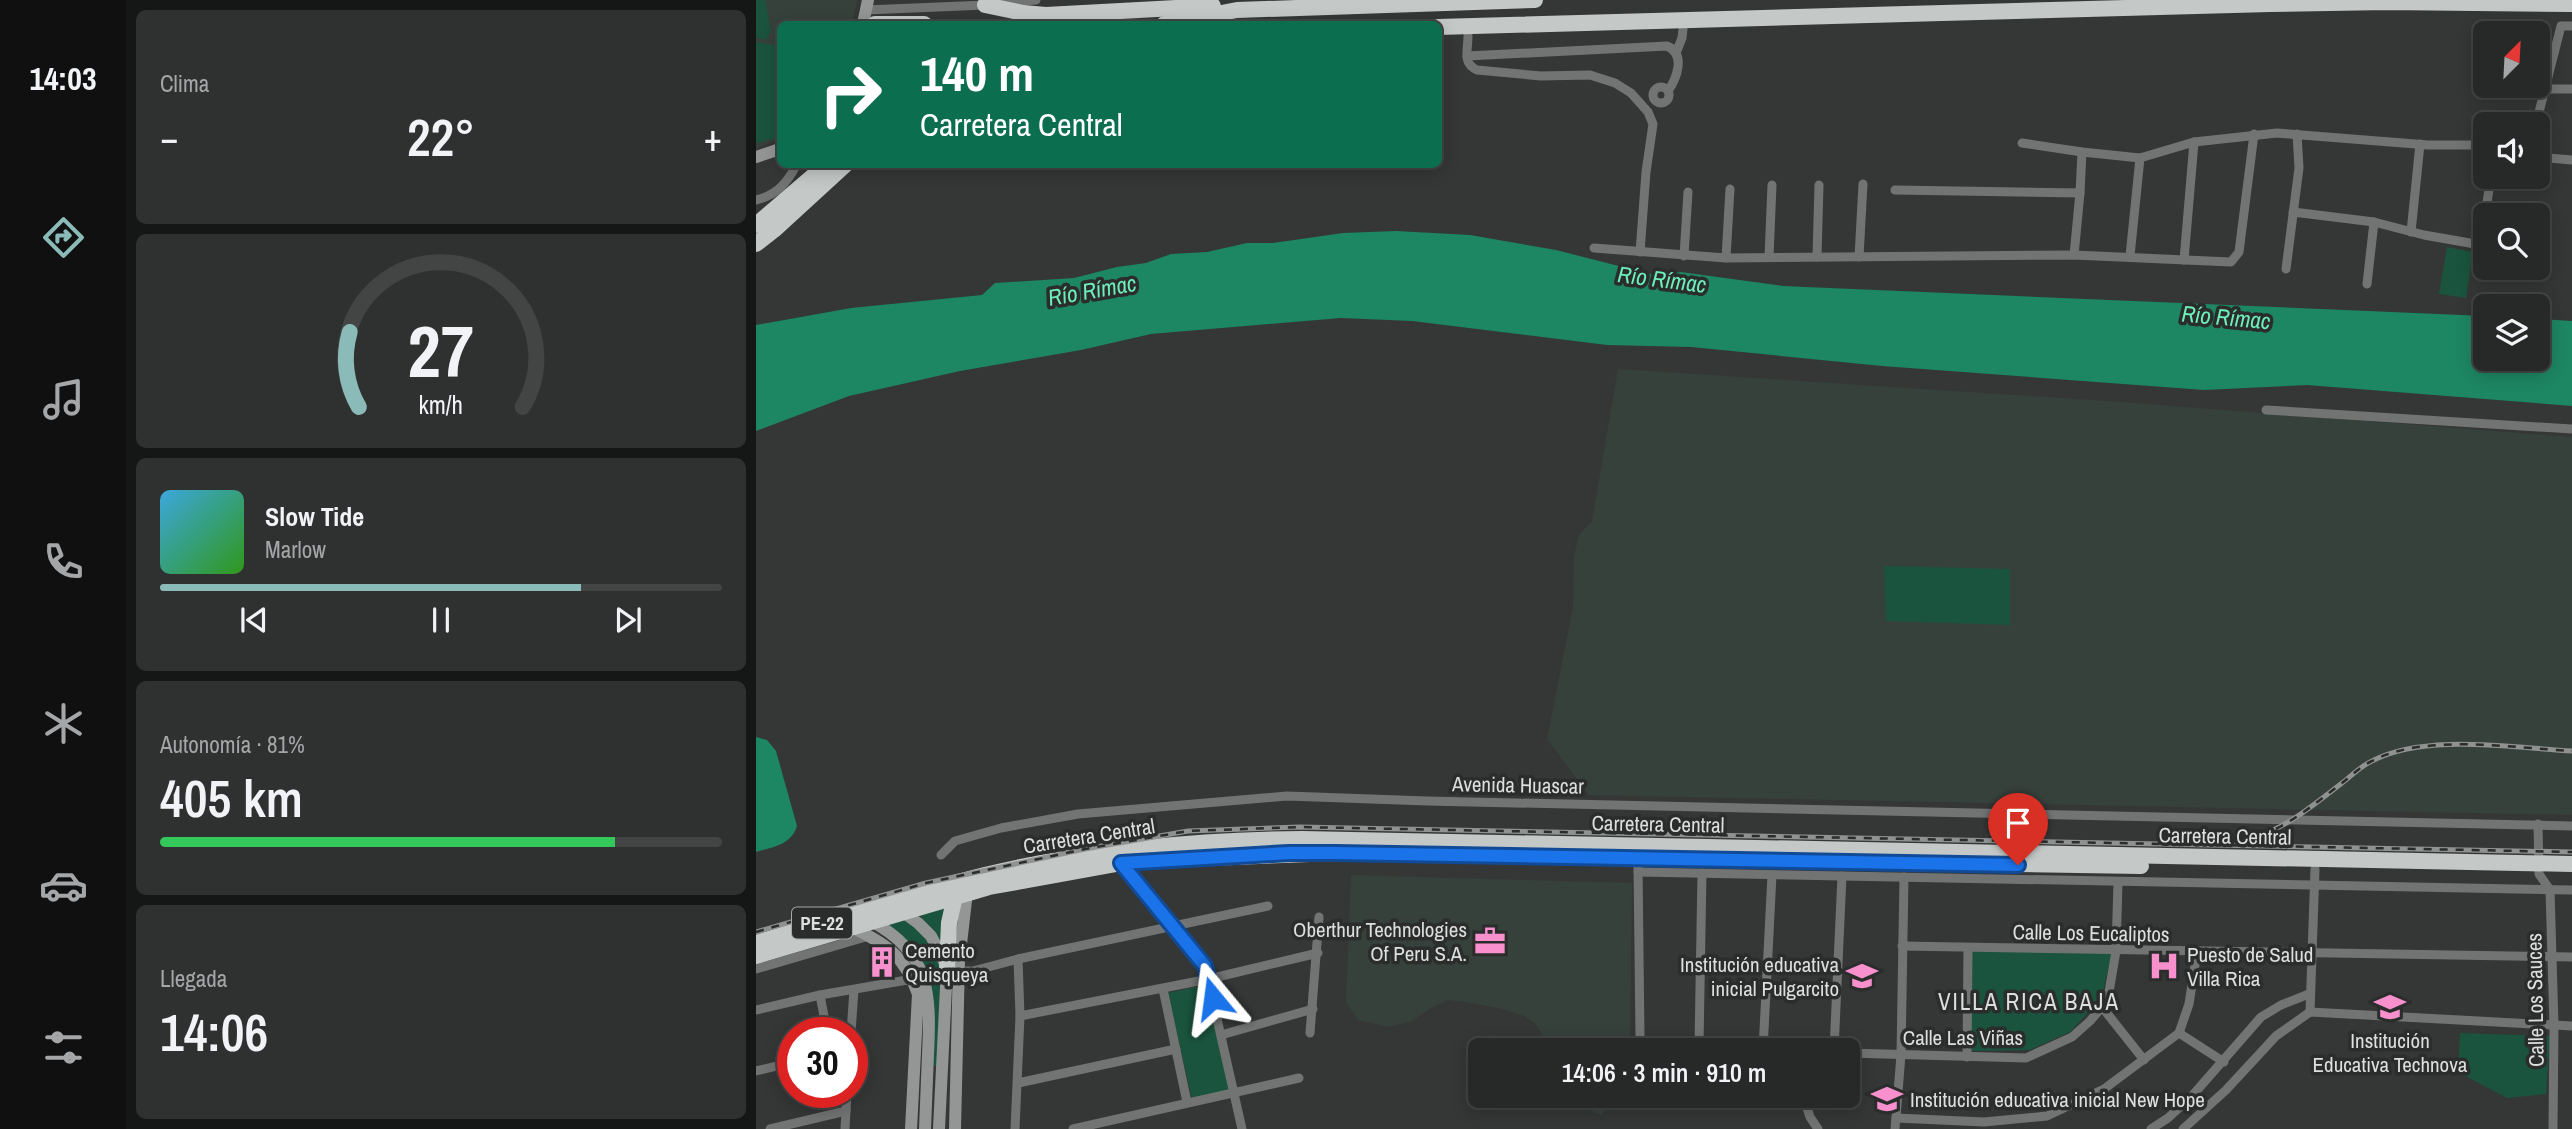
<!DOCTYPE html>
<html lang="es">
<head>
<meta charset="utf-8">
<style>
	:root { --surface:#272928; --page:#2f3130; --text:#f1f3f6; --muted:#a4a6a8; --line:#434545; --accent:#8bbbb9 }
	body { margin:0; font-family:"Archivo Narrow",sans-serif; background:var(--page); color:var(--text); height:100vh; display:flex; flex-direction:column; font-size:26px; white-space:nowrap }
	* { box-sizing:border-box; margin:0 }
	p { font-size:23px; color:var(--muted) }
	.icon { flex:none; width:38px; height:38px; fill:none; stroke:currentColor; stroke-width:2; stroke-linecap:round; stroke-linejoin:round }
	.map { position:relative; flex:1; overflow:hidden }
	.sheet { display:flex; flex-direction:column; gap:10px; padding:10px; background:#151716; width:630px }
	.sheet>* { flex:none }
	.hud { position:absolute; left:21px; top:21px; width:665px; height:147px; border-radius:10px; box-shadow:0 4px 18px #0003,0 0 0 2px var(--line); background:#0b6e4f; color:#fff; overflow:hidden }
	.needle { width:46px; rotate:24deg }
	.controls { position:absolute; left:1717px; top:21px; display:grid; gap:14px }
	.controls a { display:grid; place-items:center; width:77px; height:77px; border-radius:10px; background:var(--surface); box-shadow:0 4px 18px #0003,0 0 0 2px var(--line); font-size:35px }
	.speed { position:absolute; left:21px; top:1017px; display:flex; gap:14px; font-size:35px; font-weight:700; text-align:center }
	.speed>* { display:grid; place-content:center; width:91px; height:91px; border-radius:50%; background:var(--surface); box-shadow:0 4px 18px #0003,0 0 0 2px var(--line); line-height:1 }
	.speed .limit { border:10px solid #d22; background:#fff; color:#111 }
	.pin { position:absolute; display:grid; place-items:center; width:60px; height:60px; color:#fff; margin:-72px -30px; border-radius:50% 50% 50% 0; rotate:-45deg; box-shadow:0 0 7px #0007 }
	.pin .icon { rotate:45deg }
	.me { position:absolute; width:77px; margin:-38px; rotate:344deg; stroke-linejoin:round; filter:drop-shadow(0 0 5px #0008) }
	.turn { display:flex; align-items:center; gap:24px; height:147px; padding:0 28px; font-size:32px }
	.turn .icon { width:91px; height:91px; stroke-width:2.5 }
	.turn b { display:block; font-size:49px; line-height:60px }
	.big { font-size:52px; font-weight:600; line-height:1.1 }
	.sheet .tile { flex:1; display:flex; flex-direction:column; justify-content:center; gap:10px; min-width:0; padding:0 24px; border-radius:10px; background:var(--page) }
	.sheet .dial { align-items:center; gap:0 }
	.dial svg { height:182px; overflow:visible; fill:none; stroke:var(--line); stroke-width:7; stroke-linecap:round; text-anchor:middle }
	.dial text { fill:var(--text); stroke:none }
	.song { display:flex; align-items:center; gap:21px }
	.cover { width:84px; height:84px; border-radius:10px; background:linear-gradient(135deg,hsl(200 70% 55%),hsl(110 70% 35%)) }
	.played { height:7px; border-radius:4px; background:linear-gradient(90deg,var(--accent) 75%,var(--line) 75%) }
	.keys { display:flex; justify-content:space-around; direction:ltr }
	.heat { display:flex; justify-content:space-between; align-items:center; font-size:38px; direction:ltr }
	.charge { height:10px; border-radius:5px; background:linear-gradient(90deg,#34c759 81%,var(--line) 0) }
	.trip { position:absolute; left:712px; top:1038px; width:392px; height:70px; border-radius:10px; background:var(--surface); box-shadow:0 4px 18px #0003,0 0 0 2px var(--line); font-weight:600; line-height:70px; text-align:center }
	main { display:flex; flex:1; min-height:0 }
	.menu { display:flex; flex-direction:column; width:126px; justify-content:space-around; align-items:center; background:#101010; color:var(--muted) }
	.menu .icon { width:49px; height:49px }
	.menu .selected { color:var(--accent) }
	.menu b { font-size:32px; color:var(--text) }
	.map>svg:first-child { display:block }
</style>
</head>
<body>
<main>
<nav class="menu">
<b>14:03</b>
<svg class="icon selected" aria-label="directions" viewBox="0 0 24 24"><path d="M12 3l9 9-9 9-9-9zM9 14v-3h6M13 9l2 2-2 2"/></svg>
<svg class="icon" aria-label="music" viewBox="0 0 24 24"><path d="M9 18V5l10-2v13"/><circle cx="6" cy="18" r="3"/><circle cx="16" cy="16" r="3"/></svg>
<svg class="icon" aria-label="phone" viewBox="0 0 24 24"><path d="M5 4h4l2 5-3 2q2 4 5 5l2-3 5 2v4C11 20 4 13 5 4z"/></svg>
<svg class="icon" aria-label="climate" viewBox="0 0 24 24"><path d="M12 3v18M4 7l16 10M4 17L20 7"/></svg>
<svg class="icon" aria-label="car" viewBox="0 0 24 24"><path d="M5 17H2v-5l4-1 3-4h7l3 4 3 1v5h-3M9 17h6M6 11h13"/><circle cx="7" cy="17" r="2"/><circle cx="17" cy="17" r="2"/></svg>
<svg class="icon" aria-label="filters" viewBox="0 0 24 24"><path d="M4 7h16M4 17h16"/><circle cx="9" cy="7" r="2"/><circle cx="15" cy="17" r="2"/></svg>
</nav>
<section class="sheet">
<div class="tile"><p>Clima</p>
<div class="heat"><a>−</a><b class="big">22°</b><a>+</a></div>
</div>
<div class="tile dial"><svg viewBox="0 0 100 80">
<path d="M14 69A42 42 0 1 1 86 69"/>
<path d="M14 69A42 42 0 0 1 10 36" stroke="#8bbbb9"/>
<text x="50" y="56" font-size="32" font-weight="700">27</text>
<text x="50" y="72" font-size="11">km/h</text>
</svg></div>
<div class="tile">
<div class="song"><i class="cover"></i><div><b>Slow Tide</b><p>Marlow</p></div></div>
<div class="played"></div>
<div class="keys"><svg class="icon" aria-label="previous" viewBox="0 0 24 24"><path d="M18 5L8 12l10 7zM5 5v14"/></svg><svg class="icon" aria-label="pause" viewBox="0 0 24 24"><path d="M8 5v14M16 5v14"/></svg><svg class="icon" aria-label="next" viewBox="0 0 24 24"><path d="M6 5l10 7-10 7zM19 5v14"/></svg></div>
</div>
<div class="tile"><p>Autonomía · 81%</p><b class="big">405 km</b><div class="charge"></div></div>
<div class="tile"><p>Llegada</p><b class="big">14:06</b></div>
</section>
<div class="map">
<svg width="1816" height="1129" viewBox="0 0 1816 1129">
	<rect width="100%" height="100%" fill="#343736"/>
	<g fill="#37413c">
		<polygon points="0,0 101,0 97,21 90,24 24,24 24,138 0,149"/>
		<polygon points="862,369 1352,401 1816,437 1816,815 833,795 791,739 817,607 818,556 823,535 836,521"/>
		<polygon points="595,875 876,883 874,1050 796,1050 779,1023 768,1016 743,1008 709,1002 692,1000 675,1008 656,1021 632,1027 602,1020 590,1002"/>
		<polygon points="818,1096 862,1096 845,1115 832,1109"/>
	</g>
	<g fill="#1a543e">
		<polygon points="0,0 9,0 15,31 10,40 0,37"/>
		<polygon points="0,42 24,46 24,135 17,139 0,143"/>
		<polygon points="1691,247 1717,252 1710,298 1683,294"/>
		<polygon points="1128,566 1254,569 1254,625 1130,621"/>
		<polygon points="190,906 187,947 163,914"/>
		<polygon points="150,918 174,939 187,972 181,1066 177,1066 177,1001 131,924"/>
		<polygon points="1216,951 1356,953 1347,991 1339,1005 1314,1032 1274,1050 1214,1051"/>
		<polygon points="449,985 473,1090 436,1099 412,993"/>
		<polygon points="1704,1033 1794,1036 1790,1094 1751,1098 1702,1072"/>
	</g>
	<g fill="#1d8662">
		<polygon points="640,231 714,235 800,250 898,275 925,272 1027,286 1729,316 1729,359 1782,359 1782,319 1816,321 1816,406 1551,385 1448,390 1126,366 935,347 851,345 656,321 585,318 395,334 325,350 204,371 93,396 0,431 0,325 95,308 226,295 239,283 318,278 361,267 390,263 415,254 451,252 491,243 517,243 587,233"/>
		<path d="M0 737 11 740 20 751 41 826C35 845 17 847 0 852Z"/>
	</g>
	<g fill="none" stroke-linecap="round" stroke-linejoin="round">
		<g stroke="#727473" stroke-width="9">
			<polyline points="244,3 280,0"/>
			<polyline points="110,10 230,5"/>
			<path d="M712 36C712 51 706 63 721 70L785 76 834 75 859 83 875 93 892 112 897 124 890 172 884 252"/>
			<polyline points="920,53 926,38 928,20"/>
			<path d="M711 56 911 46C930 54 921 78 912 91"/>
			<circle cx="905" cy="95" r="8"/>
			<polyline points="1789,89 1816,89"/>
			<polyline points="1780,124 1805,26 1816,26"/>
			<polyline points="1266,143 1326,152 1384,158 1438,142 1521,133 1672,145 1729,145"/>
			<polyline points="1782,157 1816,160"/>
			<polyline points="1139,190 1324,193 1326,152"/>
			<path d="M0 200C21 195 31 183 41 164"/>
			<polyline points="1537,212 1618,222 1668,235 1725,245 1729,217"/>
			<polyline points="1729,215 1735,177"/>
			<polyline points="1655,232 1664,144"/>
			<polyline points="838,248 970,258 1318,255 1475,262 1483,252 1498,134"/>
			<polyline points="1318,255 1324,193"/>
			<polyline points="928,256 932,192"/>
			<polyline points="1374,256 1384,158"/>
			<polyline points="1013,257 1016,185"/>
			<polyline points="1061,257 1063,185"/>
			<polyline points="1103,257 1107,184"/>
			<polyline points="970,258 974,189"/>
			<polyline points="1428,260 1438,142"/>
			<polyline points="1530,269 1543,168 1541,134"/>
			<polyline points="1611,284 1618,222"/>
			<polyline points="1510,410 1816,429"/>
			<polyline points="1782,824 1783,874 1794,890 1798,1025 1797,1129"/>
			<polyline points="185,855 199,841 245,828 322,814 531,796 671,801 1816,826"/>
			<polyline points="365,863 449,966 486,1129"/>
			<polyline points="882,866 884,1038 892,1043 1016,1050"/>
			<polyline points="882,872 1816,890"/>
			<polyline points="1146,946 1816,957"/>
			<polyline points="0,969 113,936"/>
			<polyline points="203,971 217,971 262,959 512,906"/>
			<polyline points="407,989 431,1102"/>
			<polyline points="64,995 71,1032"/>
			<polyline points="1346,1007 1388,1060"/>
			<polyline points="0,1010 64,995 157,979"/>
			<polyline points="1554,1012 1559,869"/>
			<polyline points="264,1016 453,979 562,953"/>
			<polyline points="95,1032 98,990"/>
			<polyline points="554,1033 563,917"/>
			<polyline points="1423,1033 1468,1062"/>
			<polyline points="465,1035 557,1009"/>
			<polyline points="943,1045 946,873"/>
			<polyline points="1007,1050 1016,875"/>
			<polyline points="1078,1050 1086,876"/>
			<polyline points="1092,1053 1270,1058 1316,1037 1334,1021 1346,1007 1353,992 1360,951 1362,882"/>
			<polyline points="1211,1057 1212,948"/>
			<polyline points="0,1071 37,1062"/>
			<polyline points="262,1083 420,1049"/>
			<polyline points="1047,1096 1054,1117 1062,1129"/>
			<polyline points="1140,1118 1228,1122 1291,1116 1348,1089 1423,1033 1433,1004 1441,952"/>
			<polyline points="14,1129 90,1111"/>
			<polyline points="89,1129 91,1092"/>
			<polyline points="259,1129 264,1016 262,959"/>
			<polyline points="317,1129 543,1078"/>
			<polyline points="1139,1129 1145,1055 1148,877"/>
			<polyline points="1395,1129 1412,1118 1436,1096 1505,1017 1525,1005 1553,994"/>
			<polyline points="1427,1129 1470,1090 1520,1036 1554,1012 1816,1026"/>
		</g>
		<g stroke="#939695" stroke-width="12">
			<polyline points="107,24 112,0"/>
			<polyline points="0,157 24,149"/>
			<polyline points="144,910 162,923 175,936 191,967 183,1129"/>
			<path d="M115 921C174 952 175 994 172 1054 171 1079 170 1104 169 1129"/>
			<path d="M95 927C129 943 149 956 162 994L155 1129"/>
			<polyline points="199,1129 203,961 211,892"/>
		</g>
		<g stroke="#c4c8c6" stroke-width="16">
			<polyline points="229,5 267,13 290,15 457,6"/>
			<polyline points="119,24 168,24"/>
			<polyline points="408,24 481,10 779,0"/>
			<polyline points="682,27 1514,4 1631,2 1816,4"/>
			<polyline points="0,225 71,164"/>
			<polyline points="0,244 18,230 90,164"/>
			<path d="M0 943C76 920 152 894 229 875 333 850 439 840 546 839L1816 864"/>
			<polyline points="0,956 233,887 377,861 580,853 1385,866"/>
			<polyline points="191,967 193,923 199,896"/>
		</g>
		<defs>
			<g id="rail">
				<path d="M1490 840C1527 831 1556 806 1586 783 1595 776 1605 766 1616 761 1669 733 1757 748 1816 751"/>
				<polyline points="0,932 170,883 329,849 432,831 544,827 1816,852"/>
			</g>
		</defs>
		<use href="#rail" stroke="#909291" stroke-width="5"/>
		<use href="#rail" stroke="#2a2d2c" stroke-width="2.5" stroke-dasharray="8" stroke-linecap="butt"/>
	</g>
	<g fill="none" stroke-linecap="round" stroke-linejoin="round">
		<defs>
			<polyline id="route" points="457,998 449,966 365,863 533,853 580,853 1262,865"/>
		</defs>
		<use href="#route" stroke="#114b97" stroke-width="18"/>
		<use href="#route" stroke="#1a73e8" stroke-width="12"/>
	</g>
	<defs>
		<symbol id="office-bare" viewBox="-9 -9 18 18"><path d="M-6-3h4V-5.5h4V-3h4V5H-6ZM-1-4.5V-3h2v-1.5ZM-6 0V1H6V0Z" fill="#f790cd" stroke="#2a2d2c" stroke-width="2.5" paint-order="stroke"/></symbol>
		<symbol id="building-bare" viewBox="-9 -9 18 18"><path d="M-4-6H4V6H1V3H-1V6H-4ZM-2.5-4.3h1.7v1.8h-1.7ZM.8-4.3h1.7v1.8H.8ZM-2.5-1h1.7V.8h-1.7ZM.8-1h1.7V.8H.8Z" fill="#f790cd" stroke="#2a2d2c" stroke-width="2.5" paint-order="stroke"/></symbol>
		<symbol id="hospital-bare" viewBox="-9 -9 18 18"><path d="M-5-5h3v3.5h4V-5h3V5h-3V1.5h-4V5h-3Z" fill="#f790cd" stroke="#2a2d2c" stroke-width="2.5" paint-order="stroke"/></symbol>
		<symbol id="school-bare" viewBox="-9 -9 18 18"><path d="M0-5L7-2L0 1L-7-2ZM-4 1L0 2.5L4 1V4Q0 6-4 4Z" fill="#f790cd" stroke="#2a2d2c" stroke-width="2.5" paint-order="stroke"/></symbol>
	</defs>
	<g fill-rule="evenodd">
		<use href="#office-bare" x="712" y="919" width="44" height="44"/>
		<use href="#building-bare" x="104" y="940" width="44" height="44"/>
		<use href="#hospital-bare" x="1386" y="944" width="44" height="44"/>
		<use href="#school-bare" x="1084" y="954" width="44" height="44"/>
		<use href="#school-bare" x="1612" y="985" width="44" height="44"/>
		<use href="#school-bare" x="1109" y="1077" width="44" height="44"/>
	</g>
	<g text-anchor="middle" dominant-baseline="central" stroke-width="7" stroke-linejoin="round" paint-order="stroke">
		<rect fill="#2a2d2c" stroke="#a7aaa9" stroke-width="2" x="36" y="907.5" width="60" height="31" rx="5"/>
		<g font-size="19" font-weight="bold" fill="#dddfde">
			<text x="66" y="923">PE-22</text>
		</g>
		<g font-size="21" fill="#dddfde" stroke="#2a2d2c">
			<text transform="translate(762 785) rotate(1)">Avenida Huascar</text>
			<text transform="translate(902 824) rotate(1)">Carretera Central</text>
			<text transform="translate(333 836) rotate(-9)">Carretera Central</text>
			<text transform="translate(1469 836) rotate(1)">Carretera Central</text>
			<text transform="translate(1335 933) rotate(1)">Calle Los Eucaliptos</text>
			<text transform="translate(1779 1000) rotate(-91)">Calle Los Sauces</text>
			<text x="1207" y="1037">Calle Las Viñas</text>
		</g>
		<g font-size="21" fill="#dddfde" stroke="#2a2d2c" text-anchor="start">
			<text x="711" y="929" text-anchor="end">Oberthur Technologies<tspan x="711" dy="24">Of Peru S.A.</tspan></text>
			<text x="149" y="950">Cemento<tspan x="149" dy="24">Quisqueya</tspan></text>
			<text x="1431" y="954">Puesto de Salud<tspan x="1431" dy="24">Villa Rica</tspan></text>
			<text x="1083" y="964" text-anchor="end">Institución educativa<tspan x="1083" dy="24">inicial Pulgarcito</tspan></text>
			<text x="1634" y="1040" text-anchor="middle">Institución<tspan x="1634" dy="24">Educativa Technova</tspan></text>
			<text x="1154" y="1099">Institución educativa inicial New Hope</text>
		</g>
		<g font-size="23" font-style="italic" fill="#6cefbb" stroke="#2a2d2c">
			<text transform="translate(906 279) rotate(7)">Río Rímac</text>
			<text transform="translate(336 290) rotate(-10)">Río Rímac</text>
			<text transform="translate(1470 317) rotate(5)">Río Rímac</text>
		</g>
		<g font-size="23" letter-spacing="2" fill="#dddfde" stroke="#2a2d2c">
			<text x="1273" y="1001">VILLA RICA BAJA</text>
		</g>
	</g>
</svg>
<div class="controls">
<a><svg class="needle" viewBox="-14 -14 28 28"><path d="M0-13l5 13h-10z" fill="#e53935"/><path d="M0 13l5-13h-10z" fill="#a4a6a8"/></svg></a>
<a><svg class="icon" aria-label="sound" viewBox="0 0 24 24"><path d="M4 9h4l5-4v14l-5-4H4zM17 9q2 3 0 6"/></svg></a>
<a><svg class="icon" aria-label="search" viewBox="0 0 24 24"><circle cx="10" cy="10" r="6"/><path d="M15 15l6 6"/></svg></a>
<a><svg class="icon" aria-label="layers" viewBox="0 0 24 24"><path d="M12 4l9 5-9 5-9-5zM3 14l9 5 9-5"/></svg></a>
</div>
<div class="speed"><div class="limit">30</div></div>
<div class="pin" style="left:1262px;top:865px;background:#d93025"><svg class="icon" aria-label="arrive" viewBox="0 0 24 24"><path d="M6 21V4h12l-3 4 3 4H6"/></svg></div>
<svg class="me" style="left:457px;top:998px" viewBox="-20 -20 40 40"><path d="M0-17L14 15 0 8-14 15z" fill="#1a73e8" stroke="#fff" stroke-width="4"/></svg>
<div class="trip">14:06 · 3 min · 910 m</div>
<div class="hud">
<div class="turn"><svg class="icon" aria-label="right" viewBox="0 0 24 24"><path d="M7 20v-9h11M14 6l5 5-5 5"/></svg><div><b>140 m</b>Carretera Central</div></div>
</div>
</div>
</main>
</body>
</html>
